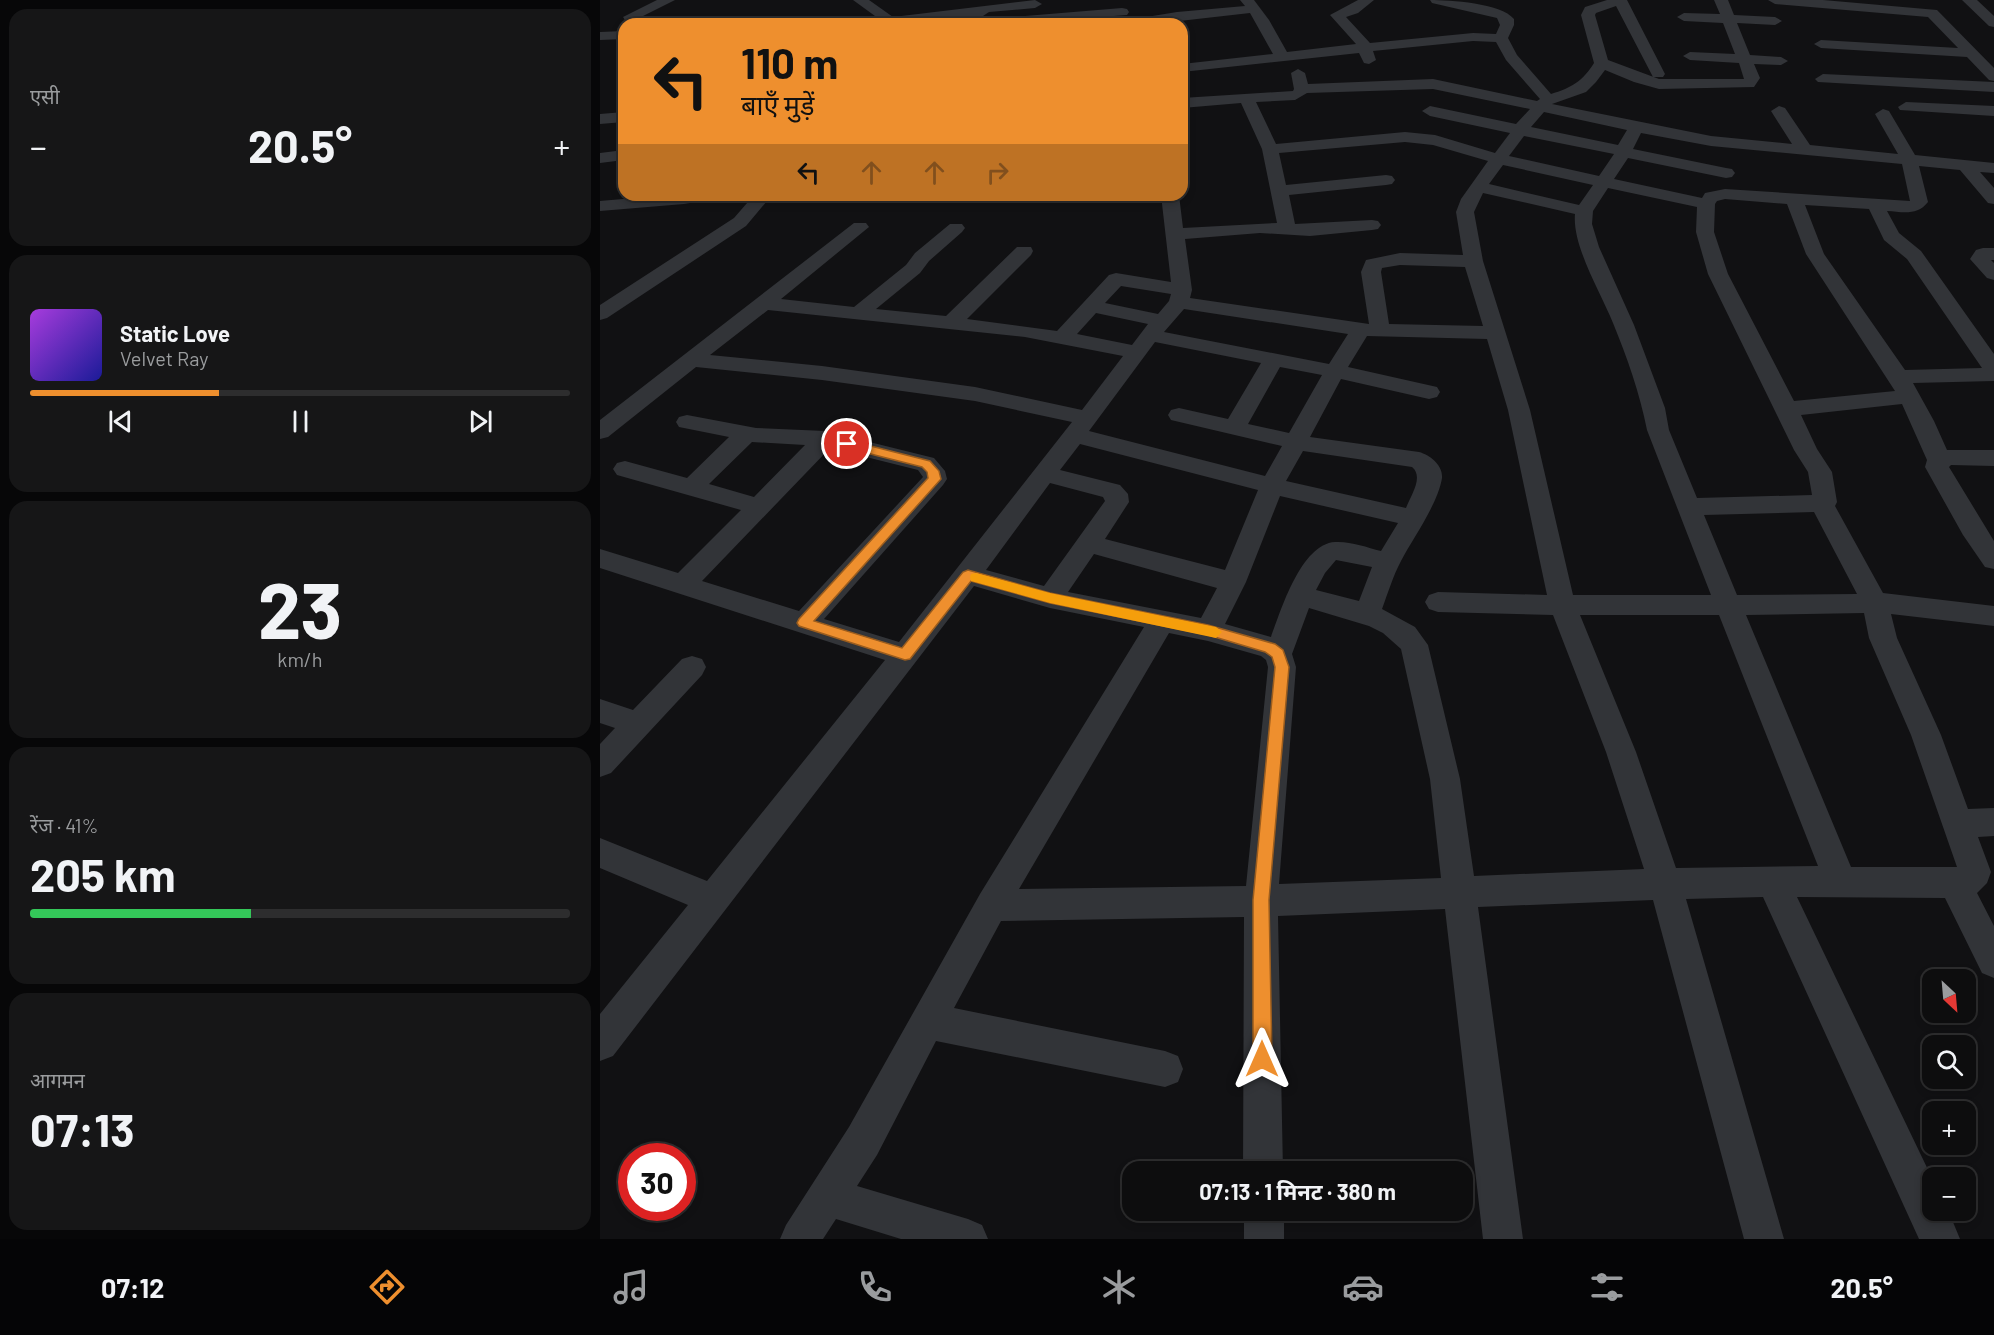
<!DOCTYPE html>
<html lang="hi">
<head>
<meta charset="utf-8">
<style>
	:root { --surface:#0d0d0e; --page:#161617; --text:#f1f3f6; --muted:#9a9c9e; --line:#2d2d2e; --accent:#ee8f2e }
	body { margin:0; font-family:Barlow,"Noto Sans Devanagari",sans-serif; background:var(--page); color:var(--text); height:100vh; display:flex; flex-direction:column; font-size:22px; white-space:nowrap }
	* { box-sizing:border-box; margin:0 }
	p { font-size:20px; color:var(--muted) }
	.icon { flex:none; width:33px; height:33px; fill:none; stroke:currentColor; stroke-width:2; stroke-linecap:round; stroke-linejoin:round }
	.map { position:relative; flex:1; overflow:hidden }
	.panel { display:flex; flex-direction:column; gap:9px; padding:9px; background:#070708; width:600px }
	.panel>* { flex:none }
	.banner { position:absolute; left:18px; top:18px; width:570px; height:183px; border-radius:18px; box-shadow:0 3px 9px #0003,0 0 0 2px var(--line); background:#ee8f2e; color:#111; overflow:hidden }
	.needle { width:39px; rotate:154deg }
	.tools { position:absolute; left:1322px; top:969px; display:grid; gap:12px }
	.tools a { display:grid; place-items:center; width:54px; height:54px; border-radius:12px; background:var(--surface); box-shadow:0 3px 9px #0003,0 0 0 2px var(--line); font-size:30px }
	.speed { position:absolute; left:18px; top:1143px; display:flex; gap:12px; font-size:30px; font-weight:700; text-align:center }
	.speed>* { display:grid; place-content:center; width:78px; height:78px; border-radius:50%; background:var(--surface); box-shadow:0 3px 9px #0003,0 0 0 2px var(--line); line-height:1 }
	.speed .limit { border:9px solid #d22; background:#fff; color:#111 }
	.pin { position:absolute; display:grid; place-items:center; width:51px; height:51px; color:#fff; margin:-26px; border:3px solid #fff; border-radius:50%; box-shadow:0 2px 6px #0007 }
	.me { position:absolute; width:66px; margin:-33px; rotate:0deg; stroke-linejoin:round; filter:drop-shadow(0 0 4px #0008) }
	.turn { display:flex; align-items:center; gap:21px; height:126px; padding:0 24px; font-size:27px }
	.turn .icon { width:78px; height:78px; stroke-width:2.5 }
	.turn b { display:block; font-size:42px; line-height:51px }
	.lanes { display:flex; align-items:center; height:57px; padding:0 24px; background:#0003; justify-content:center; gap:30px; direction:ltr }
	.lanes .off { opacity:.35 }
	.big { font-size:45px; font-weight:700; line-height:1.1 }
	.panel .tile { flex:1; display:flex; flex-direction:column; justify-content:center; gap:9px; min-width:0; padding:0 21px; border-radius:18px; background:var(--page) }
	.panel .dial { align-items:center; gap:0 }
	.dial b { font-size:78px; line-height:1 }
	.song { display:flex; align-items:center; gap:18px }
	.cover { width:72px; height:72px; border-radius:9px; background:linear-gradient(135deg,hsl(280 70% 55%),hsl(240 70% 35%)) }
	.played { height:6px; border-radius:3px; background:linear-gradient(90deg,var(--accent) 35%,var(--line) 35%) }
	.keys { display:flex; justify-content:space-around; direction:ltr }
	.heat { display:flex; justify-content:space-between; align-items:center; font-size:33px; direction:ltr }
	.charge { height:9px; border-radius:4px; background:linear-gradient(90deg,#34c759 41%,var(--line) 0) }
	.trip { position:absolute; left:522px; top:1161px; width:351px; height:60px; border-radius:18px; background:var(--surface); box-shadow:0 3px 9px #0003,0 0 0 2px var(--line); font-weight:700; line-height:60px; text-align:center }
	.menu { display:flex; height:96px; justify-content:space-around; align-items:center; background:#050506; color:var(--muted) }
	.menu .icon { width:42px; height:42px }
	.menu .selected { color:var(--accent) }
	.menu b { font-size:27px; color:var(--text) }
	main { display:flex; flex:1; min-height:0 }
	.map>svg:first-child { display:block }
</style>
</head>
<body>
<main>
<section class="panel">
<div class="tile"><p>एसी</p>
<div class="heat"><a>−</a><b class="big">20.5°</b><a>+</a></div>
</div>
<div class="tile">
<div class="song"><i class="cover"></i><div><b>Static Love</b><p>Velvet Ray</p></div></div>
<div class="played"></div>
<div class="keys"><svg class="icon" aria-label="previous" viewBox="0 0 24 24"><path d="M18 5L8 12l10 7zM5 5v14"/></svg><svg class="icon" aria-label="pause" viewBox="0 0 24 24"><path d="M8 5v14M16 5v14"/></svg><svg class="icon" aria-label="next" viewBox="0 0 24 24"><path d="M6 5l10 7-10 7zM19 5v14"/></svg></div>
</div>
<div class="tile dial"><b>23</b><p>km/h</p></div>
<div class="tile"><p>रेंज · 41%</p><b class="big">205 km</b><div class="charge"></div></div>
<div class="tile"><p>आगमन</p><b class="big">07:13</b></div>
</section>
<div class="map">
<svg width="1394" height="1239" viewBox="0 0 1394 1239">
	<rect width="100%" height="100%" fill="#111113"/>
	<g fill="none" stroke-linecap="round" stroke-linejoin="round">
		<g fill="#323438" fill-rule="evenodd">
			<polygon points="57,0 75,0 35,20 25,20 23,17"/>
			<polygon points="253,0 269,0 293,17 435,0 442,4 435,8 389,12 383,16 286,24"/>
			<path d="M640 0H654L669 20 687 52 756 44 730 15 758 0H774L758 13 746 17 770 43 873 33 896 34 900 25 897 18 832 3 830 0C850 0 901 3 914 19V25L908 38 917 55 951 94C971 88 983 81 994 63L981 15 985 7 1007 0H1027L1065 74 1063 77H1053L1016 6 996 13 995 15 1008 60 1059 79H1144L1139 63 1090 60 1083 56 1090 52 1135 54 1123 23 1084 21 1077 17 1084 13 1120 14 1114 0H1128L1134 15 1175 17 1182 21 1175 25 1137 23 1150 55 1181 57 1188 61 1181 65 1154 64 1160 78 1154 87 1059 89 1034 82 1005 70 996 82 986 92 952 104 1111 136 1192 144 1171 111 1179 106 1185 108 1210 145 1298 154 1275 114 1283 109 1289 111 1315 155 1394 163V173L1380 172 1394 188V204L1388 203 1360 170 1319 166 1328 202C1317 216 1303 212 1287 211L1299 233 1321 251 1394 354V381L1313 383 1334 421 1347 450H1394V466L1351 465 1349 467 1394 541V569L1385 567 1363 535 1325 467 1327 460 1302 404 1201 415 1217 449 1232 472 1237 502 1235 506 1283 593 1394 606V626L1291 614 1297 638 1341 735 1368 809 1394 808V836L1378 837 1391 872 1387 883 1377 893 1394 926V978L1382 973 1345 898 1197 897 1332 1178V1210H1348L1360 1239H1319L1163 897 1086 899 1184 1239H1144L1053 900 878 907 923 1239H883L845 909 678 916 683 1172H643L644 917 401 921 354 1008 565 1051 578 1056 583 1069 578 1082 565 1087 336 1041 277 1155 257 1186 368 1219 382 1225 388 1239H301L236 1219 223 1239H180L186 1225 249 1127 380 894 544 627 450 608 374 586 13 1056 0 1061V1014L88 905 0 868V838L107 881 285 660 0 568V549L78 573 141 510 17 475 13 469 17 463 25 461 87 478 129 437 79 427 76 422 79 417 87 415 156 428 225 431 334 458 345 471 347 479 343 485 224 619 299 642 472 422 375 401 222 380 96 367 8 437 0 439V420L254 223H266L269 227 181 299 254 307 306 265 315 253 350 224H362L365 228 362 232 329 261 320 273 276 309 346 316 417 247H431L433 251 431 255 367 319 457 331 509 275 516 273 571 282 561 195H579L583 228 677 223 662 149 641 103 582 108V98L693 91 694 89 691 73 698 69 705 73 708 84 833 79 937 101 940 99 906 60 896 42 873 41 773 51 776 60 769 64 764 63 759 53 582 72V64L673 54 650 13 553 24H521L528 20 577 12 645 6ZM833 89 930 109 916 124 830 106 822 111 830 116 910 133 895 153 835 135 805 132 676 144 656 102 695 100 707 93ZM944 112 1027 130 1018 145 931 127ZM1041 133 1111 146 1302 164 1310 201 1125 189 1105 193 1102 198 1014 179 1028 158 1126 178 1132 177 1135 173 1132 169 1126 168 1033 149ZM924 136 1014 154 999 176 909 156ZM805 142 833 145 888 161 861 199 856 212 863 255 800 253 766 260 761 272 769 324 590 298 592 290 585 239 660 233 710 236 772 230 778 229 781 225 778 221 772 220 695 224 689 195 786 185 792 184 795 180 792 176 786 175 686 185 679 153ZM903 165 993 185 979 205 889 184ZM1008 188 1097 207 1096 232 1108 274 1194 450 1208 472 1212 495 1097 498 1069 430 1065 408 1034 325 999 247 992 224 993 211ZM883 193 975 214C972 246 1001 293 1013 323 1027 357 1040 394 1047 430L1111 595H973L930 410 883 261 874 212ZM1125 199 1187 204 1206 254 1295 391 1194 401 1128 274 1114 232 1115 204 1117 201ZM1205 205 1269 209 1284 240 1307 259 1382 368 1305 370 1224 254ZM800 265 865 267 883 326 789 324 781 272 782 268ZM521 286 571 294 569 301 558 314 505 303ZM584 309 748 334 729 364 564 332ZM168 310 425 337 523 356 482 410 375 387 222 366 110 355ZM496 313 548 324 532 345 477 334ZM767 336 887 339 908 410 947 595 838 592 829 595 825 602 829 609 838 612 953 615 1006 752 1044 869 874 876 860 779 828 645 815 627 782 609C788 593 793 576 801 561 813 538 838 504 842 478 843 465 830 455 819 452L710 437 741 379 829 399 837 397 840 392 837 387 748 367ZM555 342 661 363 628 419 579 408 571 410 568 415 571 420 682 446 665 476 489 431ZM680 367 722 375 689 433 648 424ZM152 442 205 445 154 497 109 484ZM480 444 658 490 625 570 505 539 529 502 528 494 520 485 460 470ZM230 448 318 470 323 477 199 611 102 581ZM703 451 812 467C824 477 811 495 806 508L686 481ZM450 483 503 497 505 501 444 586 386 570ZM680 496 798 523 781 551C766 547 750 541 735 542 701 544 681 610 671 637L625 624 646 582ZM1214 512 1257 594 1137 595 1104 515ZM494 554 617 588 601 618 468 592ZM736 560 772 567 759 601 716 590 725 573ZM709 608 769 626 783 633 801 649 830 779 841 878 679 884 696 667 692 654ZM1264 613 1269 638 1311 735 1357 867H1251L1146 615ZM980 615H1119L1218 866 1076 868 1036 752ZM569 633 608 641 661 656 666 660 668 667 646 886 419 889Z"/>
			<polygon points="1168,0 1223,0 1337,10 1394,68 1394,81 1389,80 1367,57 1221,48 1214,44 1221,40 1358,48 1328,17 1175,4"/>
			<polygon points="1362,0 1377,0 1394,16 1394,27 1389,26"/>
			<polygon points="522,8 527,9 529,12 527,15 407,24 405,21 412,17"/>
			<polygon points="24,31 24,39 0,40 0,32"/>
			<polygon points="1223,74 1394,82 1394,92 1218,82 1215,79"/>
			<polygon points="1306,102 1394,106 1394,116 1300,110 1298,107"/>
			<polygon points="24,112 24,122 0,124 0,114"/>
			<polygon points="24,150 24,160 0,163 0,153"/>
			<polygon points="68,195 89,195 93,199 90,203 84,204 0,211 0,201"/>
			<polygon points="154,195 172,195 146,226 7,318 0,320 0,305 134,218"/>
			<polygon points="1383,248 1394,248 1394,260 1391,260 1394,263 1394,280 1387,278 1370,259 1376,250"/>
			<polygon points="92,656 102,659 106,667 102,675 11,773 0,777 0,744 15,728 0,723 0,699 33,710 82,659"/>
			<rect x="644" y="1210" width="40" height="29"/>
		</g>
	</g>
	<polygon fill="#ee8f2e" stroke="#9b5d1e" stroke-width="1.5" points="247,440 330,461 339,471 341,479 214,621 302,648 363,572 368,570 450,593 608,625 675,644 683,650 689,667 669,900 672,1059 669,1065 662,1068 656,1065 653,1059 653,900 675,667 672,657 665,652 608,635 450,603 371,581 310,659 305,660 199,626 197,623 199,619 328,478 327,472 322,467 243,447 241,444"/>
	<polygon fill="#f59e0b" points="376,573 450,593 616,627 622,632 616,638 450,603 371,581 370,577 371,574"/>
</svg>
<div class="tools">
<a><svg class="needle" viewBox="-14 -14 28 28"><path d="M0-13l5 13h-10z" fill="#e53935"/><path d="M0 13l5-13h-10z" fill="#9a9c9e"/></svg></a>
<a><svg class="icon" aria-label="search" viewBox="0 0 24 24"><circle cx="10" cy="10" r="6"/><path d="M15 15l6 6"/></svg></a>
<a>+</a>
<a>−</a>
</div>
<div class="speed"><div class="limit">30</div></div>
<div class="pin" style="left:247px;top:444px;background:#d93025"><svg class="icon" aria-label="arrive" viewBox="0 0 24 24"><path d="M6 21V4h12l-3 4 3 4H6"/></svg></div>
<svg class="me" style="left:662px;top:1059px" viewBox="-20 -20 40 40"><path d="M0-17L14 15 0 8-14 15z" fill="#ee8f2e" stroke="#fff" stroke-width="4"/></svg>
<div class="trip">07:13 · 1 मिनट · 380 m</div>
<div class="banner">
<div class="turn"><svg class="icon" aria-label="left" viewBox="0 0 24 24"><path d="M17 20v-9H6M10 6l-5 5 5 5"/></svg><div><b>110 m</b>बाएँ मुड़ें</div></div>
<div class="lanes"><svg class="icon" aria-label="left" viewBox="0 0 24 24"><path d="M17 20v-9H6M10 6l-5 5 5 5"/></svg><svg class="icon off" aria-label="ahead" viewBox="0 0 24 24"><path d="M12 20V5M6 11l6-6 6 6"/></svg><svg class="icon off" aria-label="ahead" viewBox="0 0 24 24"><path d="M12 20V5M6 11l6-6 6 6"/></svg><svg class="icon off" aria-label="right" viewBox="0 0 24 24"><path d="M7 20v-9h11M14 6l5 5-5 5"/></svg></div>
</div>
</div>
</main>
<nav class="menu">
<b>07:12</b>
<svg class="icon selected" aria-label="directions" viewBox="0 0 24 24"><path d="M12 3l9 9-9 9-9-9zM9 14v-3h6M13 9l2 2-2 2"/></svg>
<svg class="icon" aria-label="music" viewBox="0 0 24 24"><path d="M9 18V5l10-2v13"/><circle cx="6" cy="18" r="3"/><circle cx="16" cy="16" r="3"/></svg>
<svg class="icon" aria-label="phone" viewBox="0 0 24 24"><path d="M5 4h4l2 5-3 2q2 4 5 5l2-3 5 2v4C11 20 4 13 5 4z"/></svg>
<svg class="icon" aria-label="climate" viewBox="0 0 24 24"><path d="M12 3v18M4 7l16 10M4 17L20 7"/></svg>
<svg class="icon" aria-label="car" viewBox="0 0 24 24"><path d="M5 17H2v-5l4-1 3-4h7l3 4 3 1v5h-3M9 17h6M6 11h13"/><circle cx="7" cy="17" r="2"/><circle cx="17" cy="17" r="2"/></svg>
<svg class="icon" aria-label="filters" viewBox="0 0 24 24"><path d="M4 7h16M4 17h16"/><circle cx="9" cy="7" r="2"/><circle cx="15" cy="17" r="2"/></svg>
<b>20.5°</b>
</nav>
</body>
</html>
